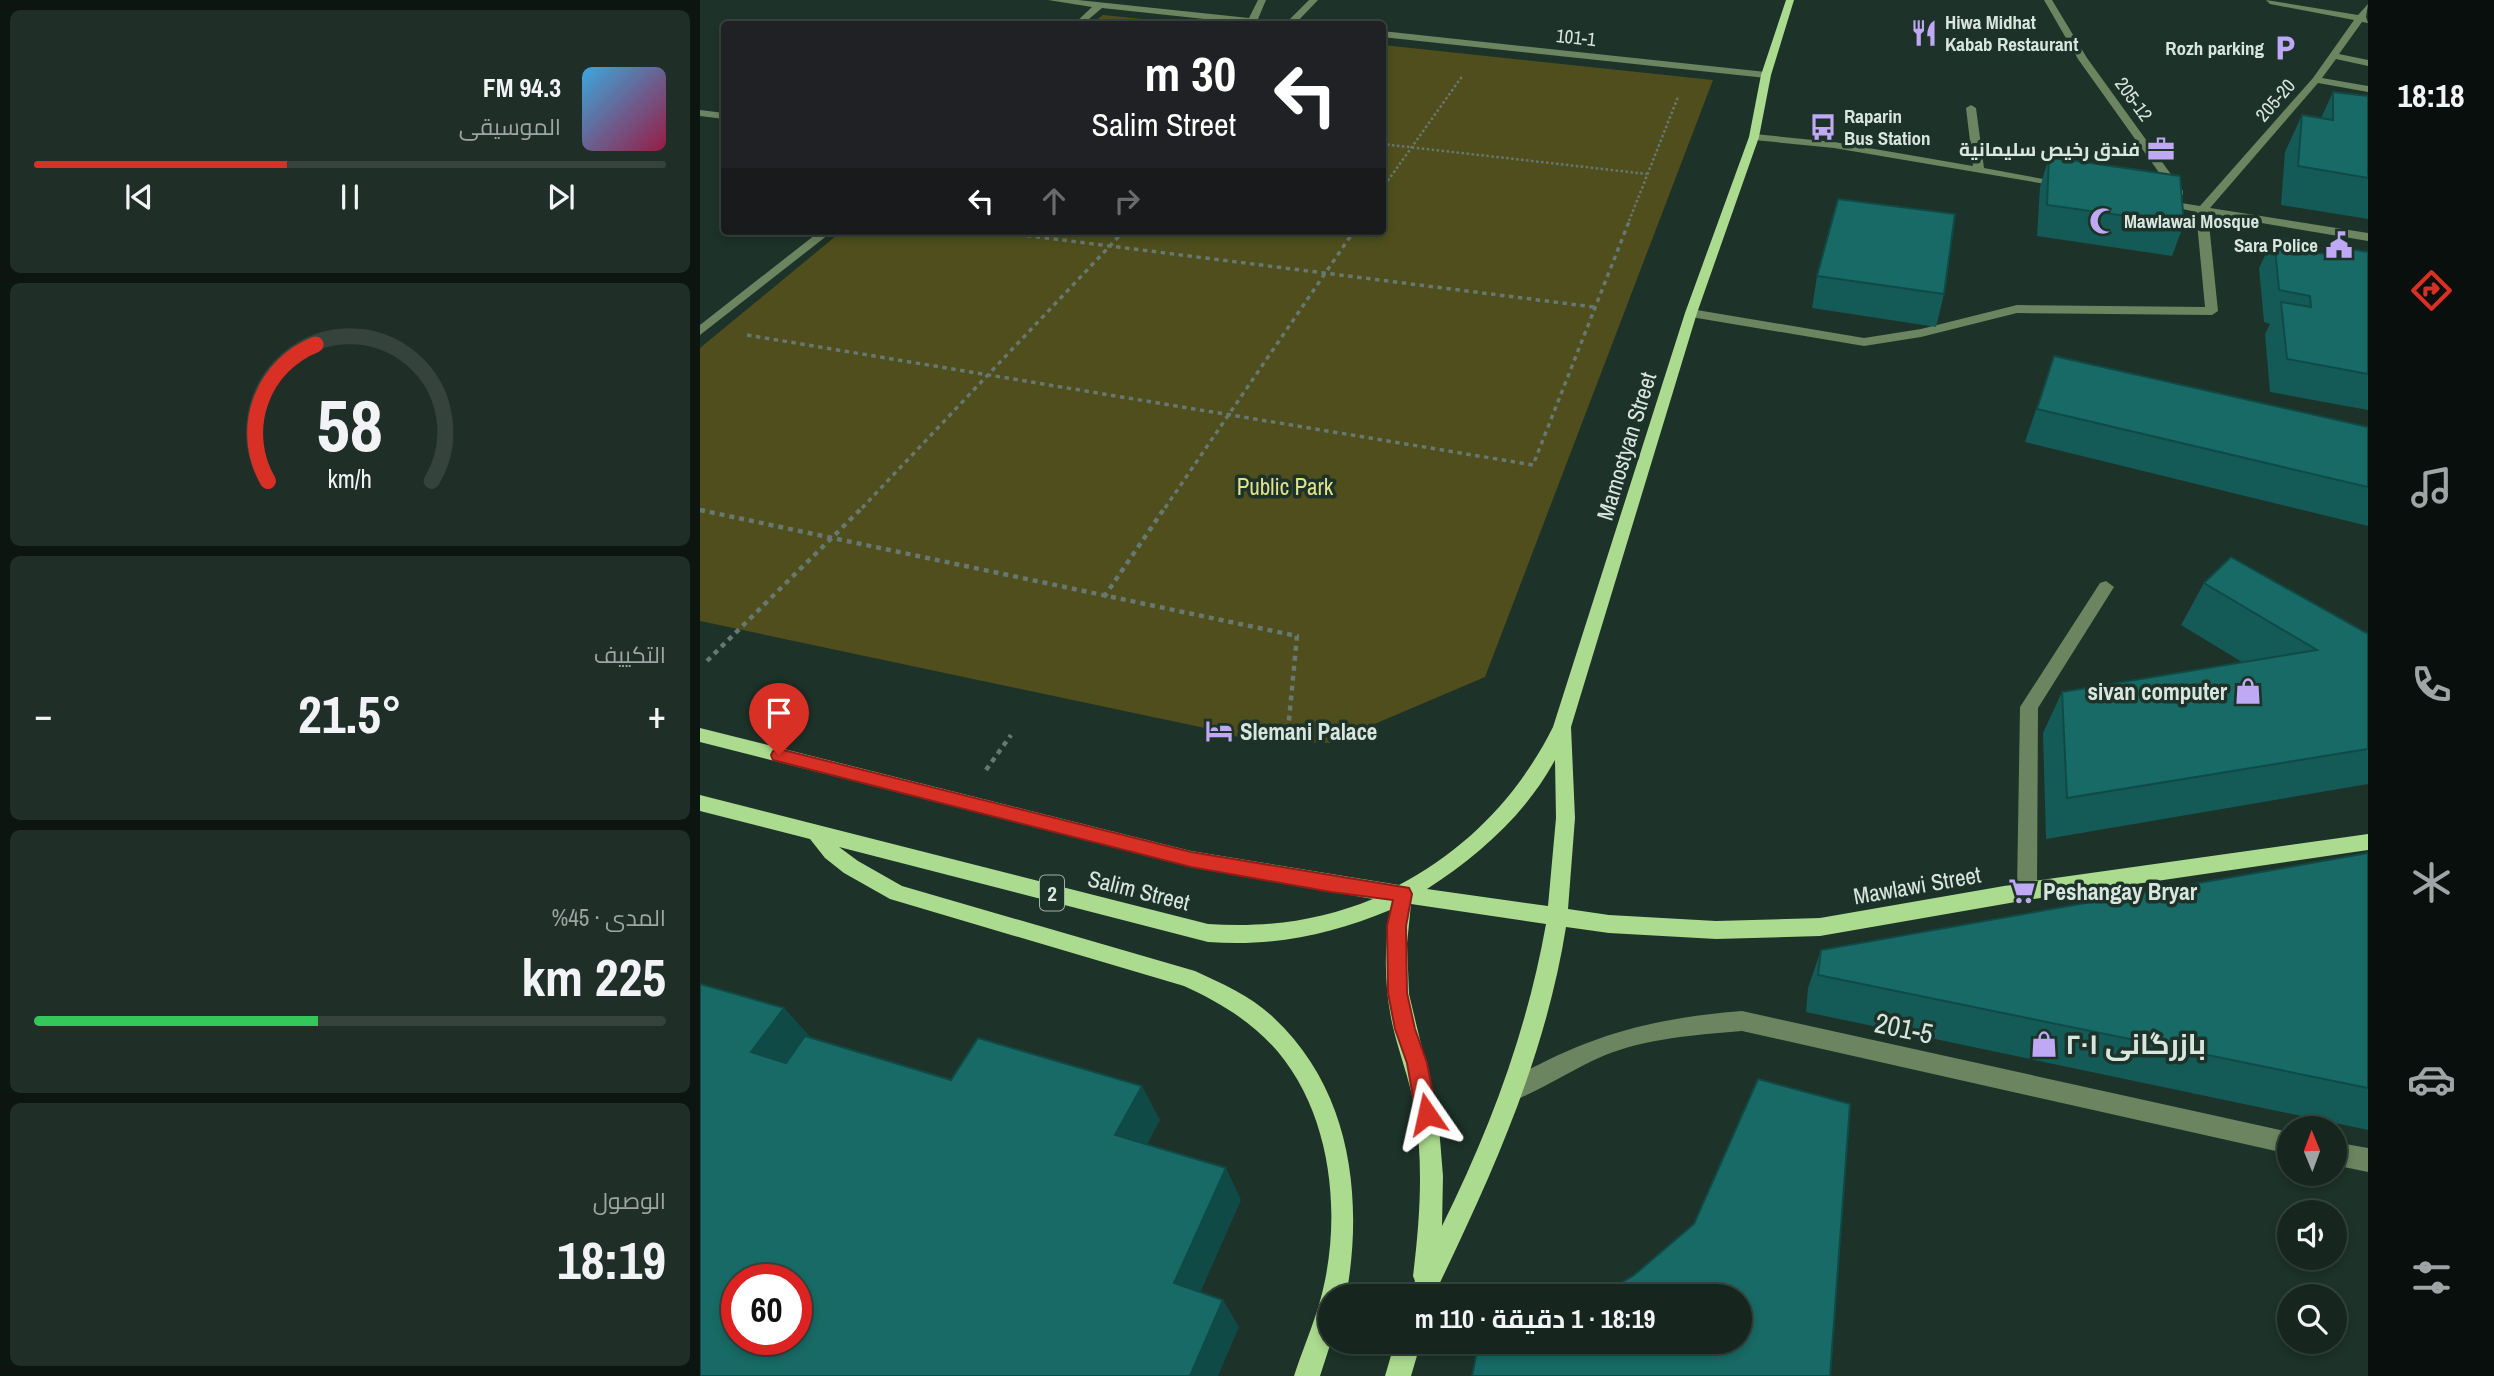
<!DOCTYPE html>
<html lang="ar">
<head>
<meta charset="utf-8">
<style>
	:root { --surface:#16261e; --page:#1f2e27; --text:#f1f3f6; --muted:#9ea5a4; --line:#35433c; --accent:#d93025 }
	body { margin:0; font-family:"Archivo Narrow",Cairo,sans-serif; background:var(--page); color:var(--text); direction:rtl; height:100vh; display:flex; flex-direction:column; font-size:26px; white-space:nowrap }
	* { box-sizing:border-box; margin:0 }
	p { font-size:23px; color:var(--muted) }
	.icon { flex:none; width:38px; height:38px; fill:none; stroke:currentColor; stroke-width:2; stroke-linecap:round; stroke-linejoin:round }
	.map { position:relative; flex:1; overflow:hidden; direction:ltr }
	.panel { display:flex; flex-direction:column; gap:10px; padding:10px; background:#0c1510; width:700px }
	.panel>* { flex:none }
	.hud { position:absolute; left:21px; top:21px; width:665px; height:214px; border-radius:7px; box-shadow:0 4px 10px #0003,0 0 0 2px var(--line); direction:rtl; background:#202124; color:#fff; overflow:hidden }
	.needle { width:46px; rotate:359deg }
	.fabs { position:absolute; left:1577px; top:1116px; display:grid; gap:14px }
	.fabs a { display:grid; place-items:center; width:70px; height:70px; border-radius:50%; background:var(--surface); box-shadow:0 4px 10px #0003,0 0 0 2px var(--line); font-size:35px }
	.speed { position:absolute; left:21px; top:1264px; display:flex; gap:14px; font-size:35px; font-weight:700; text-align:center }
	.speed>* { display:grid; place-content:center; width:91px; height:91px; border-radius:50%; background:var(--surface); box-shadow:0 4px 10px #0003,0 0 0 2px var(--line); line-height:1 }
	.speed .limit { border:10px solid #d22; background:#fff; color:#111 }
	.pin { position:absolute; display:grid; place-items:center; width:60px; height:60px; color:#fff; margin:-72px -30px; border-radius:50% 50% 50% 0; rotate:-45deg; box-shadow:0 0 7px #0007 }
	.pin .icon { rotate:45deg }
	.me { position:absolute; width:77px; margin:-38px; rotate:349deg; stroke-linejoin:round; filter:drop-shadow(0 0 5px #0008) }
	.turn { display:flex; align-items:center; gap:24px; height:147px; padding:0 35px; font-size:32px }
	.turn .icon { width:91px; height:91px; stroke-width:2.5 }
	.turn b { display:block; font-size:49px; line-height:60px }
	.lanes { display:flex; align-items:center; height:66px; padding:0 35px; background:#0003; justify-content:center; gap:35px; direction:ltr }
	.lanes .off { opacity:.35 }
	.big { font-size:52px; font-weight:700; line-height:1.1 }
	.panel .card { flex:1; display:flex; flex-direction:column; justify-content:center; gap:10px; min-width:0; padding:0 24px; border-radius:10px; background:var(--page) }
	.panel .dial { align-items:center; gap:0 }
	.dial svg { height:182px; overflow:visible; fill:none; stroke:var(--line); stroke-width:7; stroke-linecap:round; text-anchor:middle }
	.dial text { fill:var(--text); stroke:none }
	.song { display:flex; align-items:center; gap:21px }
	.cover { width:84px; height:84px; border-radius:10px; background:linear-gradient(135deg,hsl(200 70% 55%),hsl(340 70% 35%)) }
	.played { height:7px; border-radius:4px; background:linear-gradient(90deg,var(--accent) 40%,var(--line) 40%) }
	.keys { display:flex; justify-content:space-around; direction:ltr }
	.heat { display:flex; justify-content:space-between; align-items:center; font-size:38px; direction:ltr }
	.charge { height:10px; border-radius:5px; background:linear-gradient(90deg,#34c759 45%,var(--line) 0) }
	.trip { position:absolute; left:618px; top:1284px; width:434px; height:70px; border-radius:35px; background:var(--surface); box-shadow:0 4px 10px #0003,0 0 0 2px var(--line); font-weight:700; line-height:70px; text-align:center; direction:rtl }
	main { display:flex; flex:1; min-height:0 }
	.tab-bar { display:flex; flex-direction:column; width:126px; justify-content:space-around; align-items:center; background:#090f0c; color:var(--muted) }
	.tab-bar .icon { width:49px; height:49px }
	.tab-bar .on { color:var(--accent) }
	.tab-bar b { font-size:32px; color:var(--text) }
	.map>svg:first-child { display:block }
</style>
</head>
<body>
<main>
<nav class="tab-bar">
<b>18:18</b>
<svg class="icon on" aria-label="directions" viewBox="0 0 24 24"><path d="M12 3l9 9-9 9-9-9zM9 14v-3h6M13 9l2 2-2 2"/></svg>
<svg class="icon" aria-label="music" viewBox="0 0 24 24"><path d="M9 18V5l10-2v13"/><circle cx="6" cy="18" r="3"/><circle cx="16" cy="16" r="3"/></svg>
<svg class="icon" aria-label="phone" viewBox="0 0 24 24"><path d="M5 4h4l2 5-3 2q2 4 5 5l2-3 5 2v4C11 20 4 13 5 4z"/></svg>
<svg class="icon" aria-label="climate" viewBox="0 0 24 24"><path d="M12 3v18M4 7l16 10M4 17L20 7"/></svg>
<svg class="icon" aria-label="car" viewBox="0 0 24 24"><path d="M5 17H2v-5l4-1 3-4h7l3 4 3 1v5h-3M9 17h6M6 11h13"/><circle cx="7" cy="17" r="2"/><circle cx="17" cy="17" r="2"/></svg>
<svg class="icon" aria-label="filters" viewBox="0 0 24 24"><path d="M4 7h16M4 17h16"/><circle cx="9" cy="7" r="2"/><circle cx="15" cy="17" r="2"/></svg>
</nav>
<div class="map">
<svg width="1668" height="1376" viewBox="0 0 1668 1376">
	<rect width="100%" height="100%" fill="#1d3228"/>
	<g fill="#4f4e1c">
		<polygon points="403,15 493,24 391,24"/>
		<polygon points="683,45 1013,80 785,677 630,743 550,741 519,731 0,621 0,348 142,231 682,231"/>
	</g>
	<g fill="none" stroke-linecap="round" stroke-linejoin="round">
		<g stroke="#66786f" stroke-width="2.5" stroke-dasharray="2.5 2.5" stroke-linecap="butt">
			<polyline points="682,144 947,174"/>
			<polyline points="682,189 763,75"/>
			<polyline points="929,221 978,97"/>
		</g>
		<g stroke="#66786f" stroke-width="3.5" stroke-dasharray="4.5 4.5" stroke-linecap="butt">
			<polyline points="291,231 894,307"/>
			<polyline points="47,335 833,465 930,219"/>
			<polyline points="162,508 424,231"/>
			<polyline points="465,508 654,231"/>
		</g>
		<g stroke="#66786f" stroke-width="4.5" stroke-dasharray="5 5" stroke-linecap="butt">
			<polyline points="0,510 597,636 587,741"/>
			<polyline points="404,597 466,506"/>
			<polyline points="7,661 164,506"/>
			<polyline points="286,770 311,735"/>
		</g>
		<g fill="#6c845f" fill-rule="evenodd">
			<polygon points="348,0 378,0 549,18 558,0 566,0 558,19 587,22 609,0 618,0 595,24 551,24 402,8 383,24 374,24 392,7"/>
			<polygon points="1344,0 1352,0 1387,58 1483,191 1483,195 1475,195 1378,59"/>
			<polygon points="1566,0 1658,15 1668,4 1666,17 1668,23 1662,22 1639,54 1668,60 1668,66 1636,59 1622,78 1668,86 1668,92 1618,83 1510,208 1668,233 1668,241 1508,214 1518,311 1512,315 1317,313 1221,337 1164,346 991,317 985,313 991,309 1164,338 1221,329 1317,305 1505,307 1496,212 1456,203 1462,200 1500,206 1613,78 1654,20 1570,4"/>
			<polygon points="682,31 1066,72 1071,75 1066,78 682,37"/>
			<polygon points="1271,105 1276,108 1284,168 1365,183 1369,184 1369,188 1134,148 1054,140 1049,137 1054,134 1134,142 1273,166 1266,108"/>
			<polygon points="0,110 24,113 24,119 0,116"/>
			<polygon points="120,231 133,231 0,335 0,325"/>
			<polygon points="1406,581 1414,587 1338,708 1337,891 1334,897 1327,900 1320,897 1317,891 1320,707 1400,583"/>
			<path d="M1042 1011 1589 1132V1154L1042 1031C995 1035 947 1038 903 1056 873 1069 845 1088 815 1100L807 1097 804 1089C809 1076 826 1071 838 1065 906 1030 967 1017 1042 1011Z"/>
			<polygon points="1634,1142 1668,1148 1668,1172 1634,1165"/>
		</g>
		<g fill="#aadb8e" fill-rule="evenodd">
			<path d="M1086 0H1094L1071 75 1059 137 997 313 871 727 875 818 868 909 909 915 1016 921 1120 918 1327 882 1668 834V850L1327 900 1120 936 1016 939 909 933 866 927C845 1059 791 1177 733 1297H715L711 1289 715 1281 713 1276C720 1220 724 1161 714 1105 709 1078 699 1053 693 1027 684 988 684 949 690 910 630 935 573 947 508 942L139 847 158 861 202 886 495 971C523 984 551 996 574 1018 651 1090 664 1198 646 1297H630L631 1342 620 1376H594C602 1351 613 1326 620 1301 645 1212 631 1093 556 1030 534 1011 510 998 484 986L190 899 144 873 125 858 110 839 0 811V795L508 924C566 928 619 921 673 899L491 867 0 742V728L491 851 699 885C767 849 819 795 853 727L985 313 1049 137 1061 75ZM855 760 856 818 848 906 727 889C779 855 825 815 855 760ZM711 904 846 924C827 1031 790 1129 742 1226L743 1176 738 1115 709 994 707 944Z"/>
			<polygon points="695,1342 721,1342 711,1376 685,1376"/>
		</g>
	</g>
	<g fill="#145b57">
		<polygon points="1633,92 1668,96 1668,219 1581,205 1585,152 1602,115 1621,118"/>
		<polygon points="1349,157 1484,224 1472,256 1337,236 1340,187"/>
		<polygon points="1574,237 1605,251 1626,255 1631,246 1668,252 1668,410 1570,392 1565,334 1570,324 1564,322 1559,268"/>
		<polygon points="1117,276 1244,294 1236,327 1112,308"/>
		<polygon points="1354,356 1668,427 1668,526 1325,442"/>
		<polygon points="1504,583 1668,634 1668,784 1346,839 1343,733 1362,692 1542,662 1481,625"/>
		<polygon points="1668,853 1668,1130 1106,1012 1108,988 1121,950"/>
	</g>
	<g fill="#104a47">
		<polygon points="84,1008 117,1044 86,1088 51,1052"/>
		<polygon points="442,1086 460,1120 435,1167 415,1135"/>
		<polygon points="526,1168 541,1200 492,1311 474,1283"/>
		<polygon points="523,1300 539,1327 518,1376 490,1376"/>
	</g>
	<g fill="#176a65" stroke="#104a47" stroke-width="2" fill-rule="evenodd">
		<polygon points="1633,92 1668,96 1668,178 1598,166 1602,115 1633,120"/>
		<polygon points="1349,157 1480,176 1484,224 1347,205"/>
		<polygon points="1138,199 1255,214 1244,294 1117,276"/>
		<polygon points="1574,237 1604,242 1605,251 1632,255 1631,246 1668,252 1668,374 1587,359 1581,302 1611,307 1610,296 1579,290"/>
		<polygon points="1354,356 1668,427 1668,487 1337,409"/>
		<polygon points="1531,557 1668,634 1668,749 1367,798 1362,692 1617,650 1504,583"/>
		<polygon points="1668,853 1668,1088 1118,975 1121,950"/>
		<path d="M0 984 84 1008 51 1052 86 1063 105 1036 251 1080 278 1038 442 1086 415 1135 526 1168 474 1283 523 1300 490 1376H0ZM37 1279H96V1339H37Z"/>
		<polygon points="1058,1079 1150,1104 1130,1376 772,1376 778,1347 790,1342 1040,1342 1040,1297 896,1297 933,1276 994,1224"/>
	</g>
	<polygon fill="#d93025" stroke="#8d1f18" stroke-width="2" points="79,749 491,852 709,888 712,894 706,926 707,993 715,1029 727,1063 737,1114 734,1121 727,1124 719,1121 716,1114 707,1063 695,1029 688,993 687,926 693,900 631,892 491,867 73,760 71,755 73,751"/>
	<defs>
		<symbol id="restaurant-bare" viewBox="-9 -9 18 18"><path d="M-5-6h1v4h1v-4h1v4h1v-4h1v5L-1.5 .5V6h-2V.5L-5-1ZM5-6V6H3V1.5H1.5Q1.5-4 5-6Z" fill="#bfa8f4" stroke="#1d3228" stroke-width="2.5" paint-order="stroke"/></symbol>
		<symbol id="parking-bare" viewBox="-9 -9 18 18"><path d="M-3.5-5.5H1a3.5 3.5 0 0 1 0 7H-1V5.5H-3.5ZM-1-3.4V-.6H.8a1.4 1.4 0 0 0 0-2.8Z" fill="#bfa8f4" stroke="#1d3228" stroke-width="2.5" paint-order="stroke"/></symbol>
		<symbol id="bus-bare" viewBox="-9 -9 18 18"><path d="M-5-6H5V4H4V6H2V4H-2V6H-4V4H-5ZM-3.5-4V0h7V-4ZM-3.5 1.2v1.5H-2V1.2ZM2 1.2v1.5H3.5V1.2Z" fill="#bfa8f4" stroke="#1d3228" stroke-width="2.5" paint-order="stroke"/></symbol>
		<symbol id="office-bare" viewBox="-9 -9 18 18"><path d="M-6-3h4V-5.5h4V-3h4V5H-6ZM-1-4.5V-3h2v-1.5ZM-6 0V1H6V0Z" fill="#bfa8f4" stroke="#1d3228" stroke-width="2.5" paint-order="stroke"/></symbol>
		<symbol id="mosque-bare" viewBox="-9 -9 18 18"><path d="M3.5-4.9A6 6 0 1 0 3.5 4.9A5 5 0 1 1 3.5-4.9Z" fill="#bfa8f4" stroke="#1d3228" stroke-width="2.5" paint-order="stroke"/></symbol>
		<symbol id="civic-bare" viewBox="-9 -9 18 18"><path d="M-.6-6.5H3V-4.5H.6V-3L4-1V1h2V6H-6V1h2V-1L-.6-3ZM-1.2 2.5V6h2.4V2.5Z" fill="#bfa8f4" stroke="#1d3228" stroke-width="2.5" paint-order="stroke"/></symbol>
		<symbol id="shop-bare" viewBox="-9 -9 18 18"><path d="M-5-2.5h2.3a2.7 3.5 0 0 1 5.4 0H5L5.5 6h-11ZM-1.5-2.5h3a1.5 2.3 0 0 0-3 0Z" fill="#bfa8f4" stroke="#1d3228" stroke-width="2.5" paint-order="stroke"/></symbol>
		<symbol id="hotel-bare" viewBox="-9 -9 18 18"><path d="M-6-4.5h1.5V1H6V5H4.5V3h-9V5H-6ZM-4 0a1.8 1.8 0 1 1 3.6 0ZM.5 0V-2.5h3Q6-2.5 6 0Z" fill="#bfa8f4" stroke="#1d3228" stroke-width="2.5" paint-order="stroke"/></symbol>
		<symbol id="supermarket-bare" viewBox="-9 -9 18 18"><path d="M-6-5.5h2.5l.6 2H6L4.5 2H-2.5L-4.4-4H-6ZM-1.5 3.2a1.3 1.3 0 1 0 .1 0ZM3 3.2a1.3 1.3 0 1 0 .1 0Z" fill="#bfa8f4" stroke="#1d3228" stroke-width="2.5" paint-order="stroke"/></symbol>
	</defs>
	<g fill-rule="evenodd">
		<use href="#restaurant-bare" x="1205" y="14" width="38" height="38"/>
		<use href="#parking-bare" x="1566" y="29" width="38" height="38"/>
		<use href="#bus-bare" x="1104" y="108" width="38" height="38"/>
		<use href="#office-bare" x="1442" y="130" width="38" height="38"/>
		<use href="#mosque-bare" x="1384" y="202" width="38" height="38"/>
		<use href="#civic-bare" x="1620" y="226" width="38" height="38"/>
		<use href="#shop-bare" x="1529" y="672" width="38" height="38"/>
		<use href="#hotel-bare" x="500" y="712" width="38" height="38"/>
		<use href="#supermarket-bare" x="1303" y="872" width="38" height="38"/>
		<use href="#shop-bare" x="1325" y="1025" width="38" height="38"/>
	</g>
	<g text-anchor="middle" dominant-baseline="central" stroke-width="7" stroke-linejoin="round" paint-order="stroke">
		<g font-size="19" font-weight="bold" fill="#d9e6df" stroke="#1d3228" text-anchor="start">
			<text x="1245" y="22">Hiwa Midhat<tspan x="1245" dy="22">Kabab Restaurant</tspan></text>
			<text x="1564" y="48" text-anchor="end">Rozh parking</text>
			<text x="1144" y="116">Raparin<tspan x="1144" dy="22">Bus Station</tspan></text>
			<text x="1440" y="149" text-anchor="end">فندق رخيص سليمانية</text>
			<text x="1424" y="221">Mawlawai Mosque</text>
			<text x="1618" y="245" text-anchor="end">Sara Police</text>
		</g>
		<g font-size="19" fill="#d9e6df" stroke="#1d3228">
			<text transform="translate(876 37) rotate(6)">101-1</text>
			<text transform="translate(1434 99) rotate(54)">205-12</text>
			<text transform="translate(1575 100) rotate(-49)">205-20</text>
		</g>
		<rect fill="#1d3228" stroke="#a1b0a8" stroke-width="2" x="340" y="875.5" width="24" height="35" rx="5"/>
		<g font-size="21" font-weight="bold" fill="#d9e6df">
			<text x="352" y="893">2</text>
		</g>
		<g font-size="23" fill="#d9e6df" stroke="#1d3228">
			<text transform="translate(926 446) rotate(-73)">Mamostyan Street</text>
			<text transform="translate(1217 885) rotate(-10)">Mawlawi Street</text>
			<text transform="translate(439 890) rotate(14)">Salim Street</text>
		</g>
		<g font-size="23" fill="#e1e08c" stroke="#1d3228">
			<text x="585" y="486">Public Park</text>
		</g>
		<g font-size="23" font-weight="bold" fill="#d9e6df" stroke="#1d3228" text-anchor="start">
			<text x="1527" y="691" text-anchor="end">sivan computer</text>
			<text x="540" y="731">Slemani Palace</text>
			<text x="1343" y="891">Peshangay Bryar</text>
		</g>
		<g font-size="28" fill="#d9e6df" stroke="#1d3228">
			<text transform="translate(1204 1028) rotate(12)">201-5</text>
		</g>
		<g font-size="28" font-weight="bold" fill="#d9e6df" stroke="#1d3228" text-anchor="start">
			<text x="1365" y="1044">بازرگانی ٢٠١</text>
		</g>
	</g>
</svg>
<div class="fabs">
<a><svg class="needle" viewBox="-14 -14 28 28"><path d="M0-13l5 13h-10z" fill="#e53935"/><path d="M0 13l5-13h-10z" fill="#9ea5a4"/></svg></a>
<a><svg class="icon" aria-label="sound" viewBox="0 0 24 24"><path d="M4 9h4l5-4v14l-5-4H4zM17 9q2 3 0 6"/></svg></a>
<a><svg class="icon" aria-label="search" viewBox="0 0 24 24"><circle cx="10" cy="10" r="6"/><path d="M15 15l6 6"/></svg></a>
</div>
<div class="speed"><div class="limit">60</div></div>
<div class="pin" style="left:79px;top:755px;background:#d93025"><svg class="icon" aria-label="arrive" viewBox="0 0 24 24"><path d="M6 21V4h12l-3 4 3 4H6"/></svg></div>
<svg class="me" style="left:727px;top:1114px" viewBox="-20 -20 40 40"><path d="M0-17L14 15 0 8-14 15z" fill="#d93025" stroke="#fff" stroke-width="4"/></svg>
<div class="trip">18:19 · 1 دقيقة · 110 m</div>
<div class="hud">
<div class="turn"><svg class="icon" aria-label="left" viewBox="0 0 24 24"><path d="M17 20v-9H6M10 6l-5 5 5 5"/></svg><div><b>30 m</b>Salim Street</div></div>
<div class="lanes"><svg class="icon" aria-label="left" viewBox="0 0 24 24"><path d="M17 20v-9H6M10 6l-5 5 5 5"/></svg><svg class="icon off" aria-label="ahead" viewBox="0 0 24 24"><path d="M12 20V5M6 11l6-6 6 6"/></svg><svg class="icon off" aria-label="right" viewBox="0 0 24 24"><path d="M7 20v-9h11M14 6l5 5-5 5"/></svg></div>
</div>
</div>
<section class="panel">
<div class="card">
<div class="song"><i class="cover"></i><div><b>94.3 FM</b><p>الموسيقى</p></div></div>
<div class="played"></div>
<div class="keys"><svg class="icon" aria-label="previous" viewBox="0 0 24 24"><path d="M18 5L8 12l10 7zM5 5v14"/></svg><svg class="icon" aria-label="pause" viewBox="0 0 24 24"><path d="M8 5v14M16 5v14"/></svg><svg class="icon" aria-label="next" viewBox="0 0 24 24"><path d="M6 5l10 7-10 7zM19 5v14"/></svg></div>
</div>
<div class="card dial"><svg viewBox="0 0 100 80">
<path d="M14 69A42 42 0 1 1 86 69"/>
<path d="M14 69A42 42 0 0 1 35 9" stroke="#d93025"/>
<text x="50" y="56" font-size="32" font-weight="700">58</text>
<text x="50" y="72" font-size="11">km/h</text>
</svg></div>
<div class="card"><p>التكييف</p>
<div class="heat"><a>−</a><b class="big">21.5°</b><a>+</a></div>
</div>
<div class="card"><p>المدى · 45%</p><b class="big">225 km</b><div class="charge"></div></div>
<div class="card"><p>الوصول</p><b class="big">18:19</b></div>
</section>
</main>
</body>
</html>
